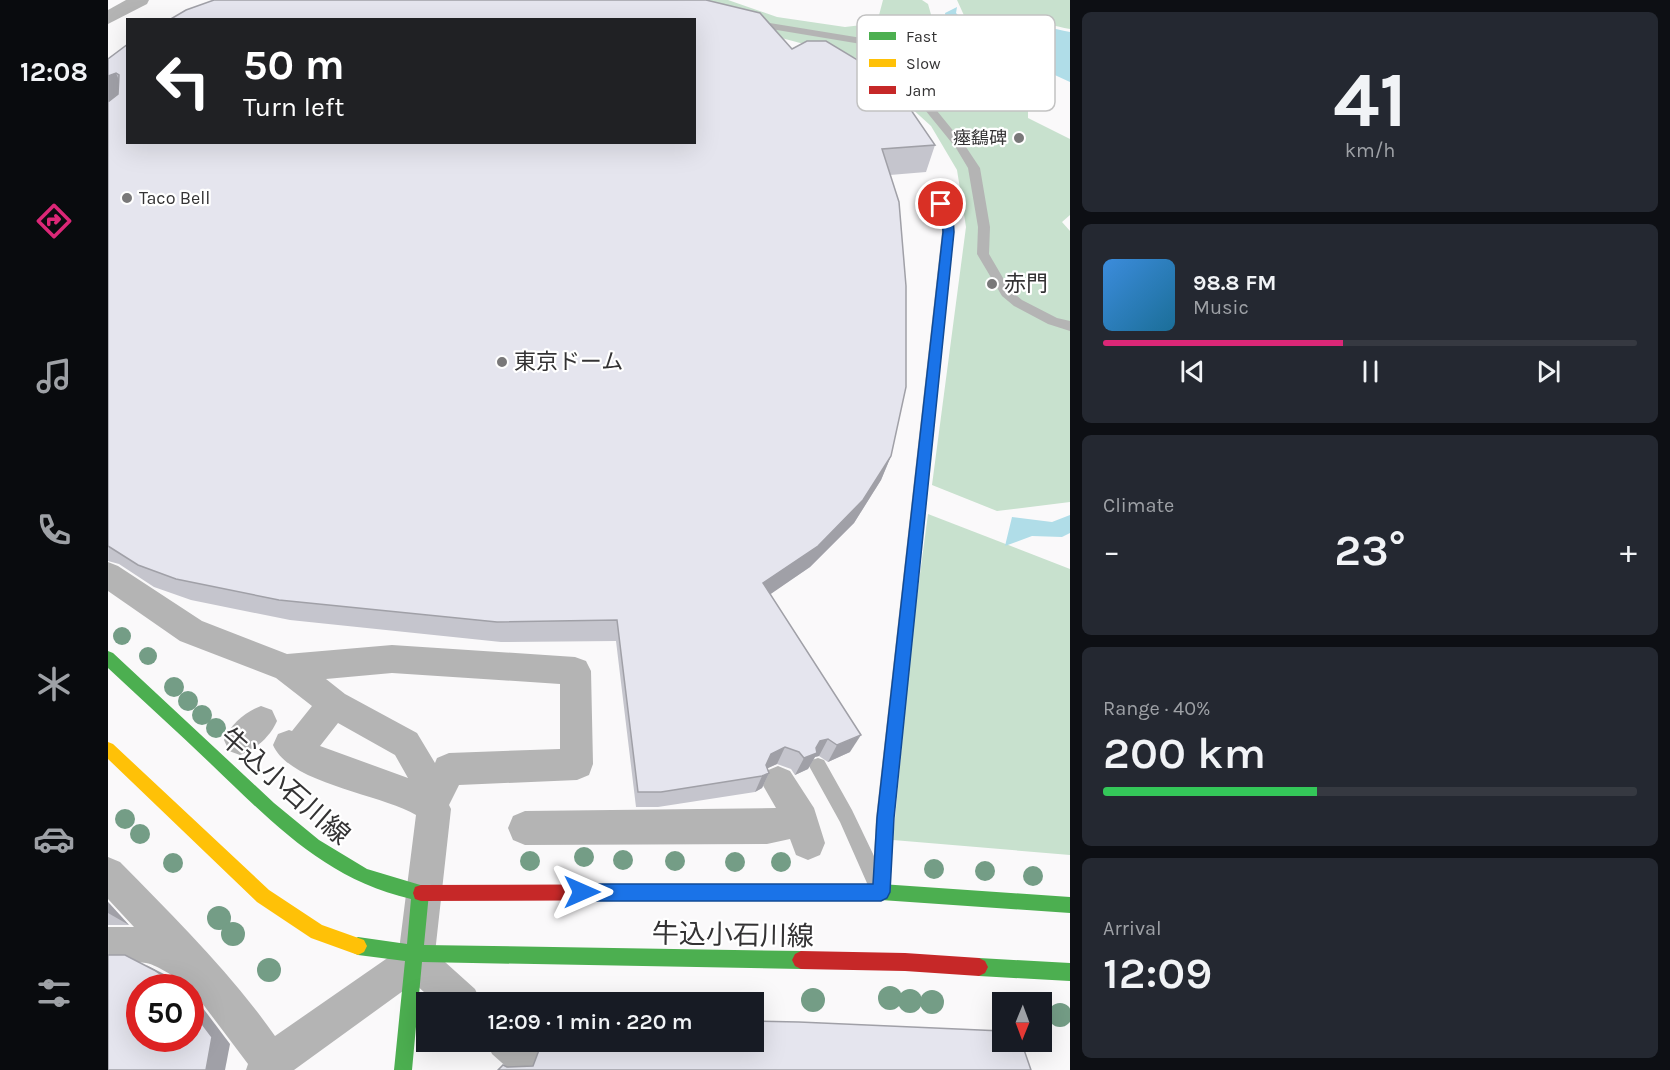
<!DOCTYPE html>
<html lang="en">
<head>
<meta charset="utf-8">
<style>
	:root { --surface:#171b24; --page:#242831; --text:#f1f3f6; --muted:#9ea1a6; --line:#363941; --accent:#db2777 }
	body { margin:0; font-family:Karla,"Noto Sans JP",sans-serif; background:var(--page); color:var(--text); height:100vh; display:flex; flex-direction:column; font-size:22px; white-space:nowrap }
	* { box-sizing:border-box; margin:0 }
	p { font-size:20px; color:var(--muted) }
	.icon { flex:none; width:33px; height:33px; fill:none; stroke:currentColor; stroke-width:2; stroke-linecap:round; stroke-linejoin:round }
	.map { position:relative; flex:1; overflow:hidden }
	.details { display:flex; flex-direction:column; gap:12px; padding:12px; background:#0d0f14; width:600px }
	.details>* { flex:none }
	.banner { position:absolute; left:18px; top:18px; width:570px; height:126px; border-radius:0px; box-shadow:0 6px 24px #0002; background:#202124; color:#fff; overflow:hidden }
	.needle { width:39px; rotate:181deg }
	.controls { position:absolute; left:884px; top:992px; display:grid; gap:12px }
	.controls a { display:grid; place-items:center; width:60px; height:60px; border-radius:0px; background:var(--surface); box-shadow:0 6px 24px #0002; font-size:30px }
	.speed { position:absolute; left:18px; top:974px; display:flex; gap:12px; font-size:30px; font-weight:700; text-align:center }
	.speed>* { display:grid; place-content:center; width:78px; height:78px; border-radius:50%; background:var(--surface); box-shadow:0 6px 24px #0002; line-height:1 }
	.speed .limit { border:9px solid #d22; background:#fff; color:#111 }
	.pin { position:absolute; display:grid; place-items:center; width:51px; height:51px; color:#fff; margin:-26px; border:3px solid #fff; border-radius:50%; box-shadow:0 2px 6px #0007 }
	.me { position:absolute; width:66px; margin:-33px; rotate:90deg; stroke-linejoin:round; filter:drop-shadow(0 0 4px #0008) }
	.turn { display:flex; align-items:center; gap:21px; height:126px; padding:0 18px; font-size:27px }
	.turn .icon { width:78px; height:78px; stroke-width:2.5 }
	.turn b { display:block; font-size:42px; line-height:51px }
	.big { font-size:45px; font-weight:600; line-height:1.1 }
	.details .widget { flex:1; display:flex; flex-direction:column; justify-content:center; gap:9px; min-width:0; padding:0 21px; border-radius:9px; background:var(--page) }
	.details .dial { align-items:center; gap:0 }
	.dial b { font-size:78px; line-height:1 }
	.song { display:flex; align-items:center; gap:18px }
	.cover { width:72px; height:72px; border-radius:9px; background:linear-gradient(135deg,hsl(210 70% 55%),hsl(200 70% 35%)) }
	.played { height:6px; border-radius:3px; background:linear-gradient(90deg,var(--accent) 45%,var(--line) 45%) }
	.keys { display:flex; justify-content:space-around; direction:ltr }
	.heat { display:flex; justify-content:space-between; align-items:center; font-size:33px; direction:ltr }
	.charge { height:9px; border-radius:4px; background:linear-gradient(90deg,#34c759 40%,var(--line) 0) }
	.trip { position:absolute; left:308px; top:992px; width:348px; height:60px; border-radius:0px; background:var(--surface); box-shadow:0 6px 24px #0002; font-weight:600; line-height:60px; text-align:center }
	main { display:flex; flex:1; min-height:0 }
	.dock { display:flex; flex-direction:column; width:108px; justify-content:space-around; align-items:center; background:#090b0e; color:var(--muted) }
	.dock .icon { width:42px; height:42px }
	.dock .active { color:var(--accent) }
	.dock b { font-size:27px; color:var(--text) }
	.map>svg:first-child { display:block }
</style>
</head>
<body>
<main>
<nav class="dock">
<b>12:08</b>
<svg class="icon active" aria-label="directions" viewBox="0 0 24 24"><path d="M12 3l9 9-9 9-9-9zM9 14v-3h6M13 9l2 2-2 2"/></svg>
<svg class="icon" aria-label="music" viewBox="0 0 24 24"><path d="M9 18V5l10-2v13"/><circle cx="6" cy="18" r="3"/><circle cx="16" cy="16" r="3"/></svg>
<svg class="icon" aria-label="phone" viewBox="0 0 24 24"><path d="M5 4h4l2 5-3 2q2 4 5 5l2-3 5 2v4C11 20 4 13 5 4z"/></svg>
<svg class="icon" aria-label="climate" viewBox="0 0 24 24"><path d="M12 3v18M4 7l16 10M4 17L20 7"/></svg>
<svg class="icon" aria-label="car" viewBox="0 0 24 24"><path d="M5 17H2v-5l4-1 3-4h7l3 4 3 1v5h-3M9 17h6M6 11h13"/><circle cx="7" cy="17" r="2"/><circle cx="17" cy="17" r="2"/></svg>
<svg class="icon" aria-label="filters" viewBox="0 0 24 24"><path d="M4 7h16M4 17h16"/><circle cx="9" cy="7" r="2"/><circle cx="15" cy="17" r="2"/></svg>
</nav>
<div class="map">
<svg width="962" height="1070" viewBox="0 0 962 1070">
	<rect width="100%" height="100%" fill="#faf9fa"/>
	<g fill="#c8e1ce">
		<polygon points="574,0 620,0 669,17 737,27 754,25 770,19 775,0 814,0 820,4 830,39 842,49 856,55 906,64 935,84 920,105 920,118 962,139 962,215 954,222 962,231 962,502 889,511 824,485 858,227 849,170 823,126 748,58 573,11"/>
		<path d="M849 0H962V29C934 23 884 10 859 28V22Z"/>
		<polygon points="820,514 962,569 962,855 785,840 805,626"/>
	</g>
	<g fill="#b0dde8">
		<path d="M849 7 848 13 854 19 851 24 857 31C865 31 870 24 878 23 905 19 936 27 962 32V82L938 71 916 51 907 47 875 46 850 42 844 34 850 30 846 23 838 19 837 13Z"/>
		<polygon points="962,515 962,533 954,537 924,536 897,546 904,517 944,522"/>
	</g>
	<g fill="none" stroke-linecap="round" stroke-linejoin="round">
		<g fill="#b4b4b4" fill-rule="evenodd">
			<polygon points="643,20 772,41 856,144 872,168 882,227 881,254 902,290 914,300 949,318 962,321 962,331 940,324 906,306 894,296 869,254 870,227 860,168 848,148 765,46 639,25 639,21"/>
			<polygon points="820,184 824,185 846,216 846,232 786,818 782,892 780,899 773,901 766,899 732,822 701,766 704,760 710,758 716,760 744,810 766,856 768,818 834,232 834,216 814,188"/>
		</g>
		<g fill="#b4b4b4" fill-rule="evenodd">
			<polygon points="18,0 41,0 39,4 0,24 0,10"/>
			<path d="M0 562 10 566 94 621 179 654 284 645 467 657 478 661 483 671 485 764 481 775 469 780 351 785 341 805 343 809 327 953 367 989 373 1002H327L306 983 186 1070H138L140 1064 82 987C73 981 50 965 38 963 26 961 12 963 0 963V927H26L0 899V857L12 862C66 917 122 972 167 1036L291 950 308 815C273 794 182 784 165 745L170 734 181 730 184 731 204 706 168 678 72 641 0 591ZM284 673 452 684V749L341 753 329 758 327 763 309 733 237 694 218 679ZM230 723 287 755 300 778 212 746Z"/>
			<path d="M153 706 164 710 169 721C162 737 148 749 132 755L121 751 116 740C123 724 137 712 153 706Z"/>
			<polygon points="670,766 682,771 706,808 717,843 712,855 700,860 688,855 682,839 659,844 417,845 405,840 400,828 405,816 417,811 668,808 653,782 658,771"/>
			<polygon points="378,1041 425,1041 431,1055 426,1069 402,1070 384,1054"/>
		</g>
		<g fill="#4caf50" fill-rule="evenodd">
			<path d="M0 651 5 653 166 803 211 840 259 869 319 887 321 893 316 945 693 951 699 954 702 960 699 966 693 969 314 962 304 1070H286L297 961 250 955 244 952 241 946 244 940 250 937 299 944 303 899C217 879 165 823 104 765 70 732 34 700 0 668Z"/>
			<polygon points="585,884 773,884 962,897 962,913 773,900 585,900 579,898 577,892 579,886"/>
			<polygon points="871,958 962,963 962,981 871,976 865,973 862,967 865,961"/>
		</g>
		<polygon fill="#ffc107" fill-rule="evenodd" points="0,742 5,744 161,890 214,925 256,940 259,946 256,952 250,955 203,938 149,902 0,759"/>
		<g fill="#c62828" fill-rule="evenodd">
			<polygon points="585,884 591,886 593,892 591,898 585,900 313,901 307,899 305,893 307,887 313,885"/>
			<polygon points="693,951 797,953 871,958 877,961 880,967 877,973 871,976 797,971 693,969 687,966 684,960 687,954"/>
		</g>
	</g>
	<g fill="#749d86">
		<circle cx="14" cy="636" r="9"/>
		<circle cx="40" cy="656" r="9"/>
		<circle cx="66" cy="687" r="10"/>
		<circle cx="80" cy="701" r="10"/>
		<circle cx="94" cy="715" r="10"/>
		<circle cx="108" cy="728" r="10"/>
		<circle cx="17" cy="819" r="10"/>
		<circle cx="32" cy="834" r="10"/>
		<circle cx="476" cy="857" r="10"/>
		<circle cx="515" cy="860" r="10"/>
		<circle cx="422" cy="861" r="10"/>
		<circle cx="567" cy="861" r="10"/>
		<circle cx="627" cy="862" r="10"/>
		<circle cx="673" cy="862" r="10"/>
		<circle cx="65" cy="863" r="10"/>
		<circle cx="826" cy="869" r="10"/>
		<circle cx="877" cy="871" r="10"/>
		<circle cx="925" cy="876" r="10"/>
		<circle cx="111" cy="918" r="12"/>
		<circle cx="125" cy="934" r="12"/>
		<circle cx="161" cy="970" r="12"/>
		<circle cx="782" cy="998" r="12"/>
		<circle cx="705" cy="1000" r="12"/>
		<circle cx="802" cy="1001" r="12"/>
		<circle cx="824" cy="1002" r="12"/>
		<circle cx="952" cy="1015" r="12"/>
	</g>
	<g fill="#c5c5cd">
		<polygon points="684,49 827,145 818,172 782,175 783,456 773,480 746,523 702,567 662,594 742,752 720,762 711,756 707,757 700,769 687,775 683,769 669,764 659,768 661,773 654,788 647,792 550,807 528,807 508,641 393,642 182,620 83,600 46,587 11,564 0,561 0,59"/>
		<polygon points="0,902 21,925 0,925"/>
	</g>
	<g fill="#a0a0a7">
		<polygon points="8,73 19,100 0,111 0,76"/>
		<polygon points="783,456 773,480 746,523 702,567 648,604 655,583"/>
		<polygon points="753,735 742,752 720,762 729,745"/>
		<polygon points="720,739 711,756 707,757 700,769 687,775 696,758 712,741"/>
		<polygon points="677,747 669,764 656,770 651,781 663,754"/>
		<polygon points="661,773 654,788 647,792 654,776"/>
		<polygon points="0,902 21,925 0,913"/>
		<polygon points="38,965 66,979 78,987 67,987"/>
		<polygon points="82,991 122,1044 117,1070 98,1070 82,1008"/>
	</g>
	<g fill="#e5e5ee" stroke="#a0a0a7" stroke-width="1.5">
		<polygon points="106,0 598,0 652,13 684,49 699,41 718,41 753,62 782,87 803,110 827,145 774,149 791,202 798,286 798,387 783,456 755,500 710,546 655,583 753,735 729,745 720,739 712,741 708,748 709,753 696,758 691,752 677,747 663,754 658,765 661,773 654,776 553,792 530,792 509,620 389,622 171,600 68,579 30,565 0,546 0,102 10,94 11,75 8,73 0,76 0,59 20,44 20,142 586,142 586,20 61,20 78,10"/>
		<polygon points="0,955 17,955 46,970 61,980 67,987 32,987 32,1038 82,1038 82,1008 104,1037 98,1070 0,1070"/>
		<polygon points="645,1021 691,1022 894,1031 894,1041 913,1041 923,1070 390,1070 395,1065 399,1067 425,1066 431,1050 427,1041 645,1041"/>
	</g>
	<polygon fill="#1a73e8" stroke="#114b97" stroke-width="1.5" points="833,200 837,201 845,216 846,232 786,818 782,892 779,898 773,901 474,901 468,898 465,892 468,887 474,884 765,884 769,818 835,232 834,216 828,204"/>
	<g fill="#797879" stroke="#fff" stroke-width="2">
		<circle cx="911" cy="138" r="6"/>
		<circle cx="19" cy="198" r="6"/>
		<circle cx="884" cy="284" r="6"/>
		<circle cx="394" cy="362" r="6"/>
	</g>
	<g text-anchor="middle" dominant-baseline="central" stroke-width="4.5" stroke-linejoin="round" paint-order="stroke">
		<g font-size="18" fill="#343334" stroke="#fff" text-anchor="end">
			<text x="899" y="138">瘞鷂碑</text>
			<text x="31" y="198" text-anchor="start">Taco Bell</text>
		</g>
		<g font-size="22" fill="#343334" stroke="#fff" text-anchor="start">
			<text x="896" y="284">赤門</text>
			<text x="406" y="362">東京ドーム</text>
		</g>
		<g font-size="27" fill="#343334" stroke="#fff">
			<text transform="translate(177 786) rotate(41)">牛込小石川線</text>
			<text transform="translate(625 935) rotate(1)">牛込小石川線</text>
		</g>
	</g>
	<rect x="749" y="15" width="198" height="96" rx="9" fill="#fff" stroke="#c2c2c2" stroke-width="1.5"/>
	<rect x="761" y="32" width="27" height="8" fill="#4caf50"/>
	<rect x="761" y="59" width="27" height="8" fill="#ffc107"/>
	<rect x="761" y="86" width="27" height="8" fill="#c62828"/>
	<g font-size="16" fill="#343334">
		<text x="798" y="42">Fast</text>
		<text x="798" y="69">Slow</text>
		<text x="798" y="96">Jam</text>
	</g>
</svg>
<div class="controls">
<a><svg class="needle" viewBox="-14 -14 28 28"><path d="M0-13l5 13h-10z" fill="#e53935"/><path d="M0 13l5-13h-10z" fill="#9ea1a6"/></svg></a>
</div>
<div class="speed"><div class="limit">50</div></div>
<div class="pin" style="left:833px;top:204px;background:#d93025"><svg class="icon" aria-label="arrive" viewBox="0 0 24 24"><path d="M6 21V4h12l-3 4 3 4H6"/></svg></div>
<svg class="me" style="left:474px;top:892px" viewBox="-20 -20 40 40"><path d="M0-17L14 15 0 8-14 15z" fill="#1a73e8" stroke="#fff" stroke-width="4"/></svg>
<div class="trip">12:09 · 1 min · 220 m</div>
<div class="banner">
<div class="turn"><svg class="icon" aria-label="left" viewBox="0 0 24 24"><path d="M17 20v-9H6M10 6l-5 5 5 5"/></svg><div><b>50 m</b>Turn left</div></div>
</div>
</div>
<section class="details">
<div class="widget dial"><b>41</b><p>km/h</p></div>
<div class="widget">
<div class="song"><i class="cover"></i><div><b>98.8 FM</b><p>Music</p></div></div>
<div class="played"></div>
<div class="keys"><svg class="icon" aria-label="previous" viewBox="0 0 24 24"><path d="M18 5L8 12l10 7zM5 5v14"/></svg><svg class="icon" aria-label="pause" viewBox="0 0 24 24"><path d="M8 5v14M16 5v14"/></svg><svg class="icon" aria-label="next" viewBox="0 0 24 24"><path d="M6 5l10 7-10 7zM19 5v14"/></svg></div>
</div>
<div class="widget"><p>Climate</p>
<div class="heat"><a>−</a><b class="big">23°</b><a>+</a></div>
</div>
<div class="widget"><p>Range · 40%</p><b class="big">200 km</b><div class="charge"></div></div>
<div class="widget"><p>Arrival</p><b class="big">12:09</b></div>
</section>
</main>
</body>
</html>
